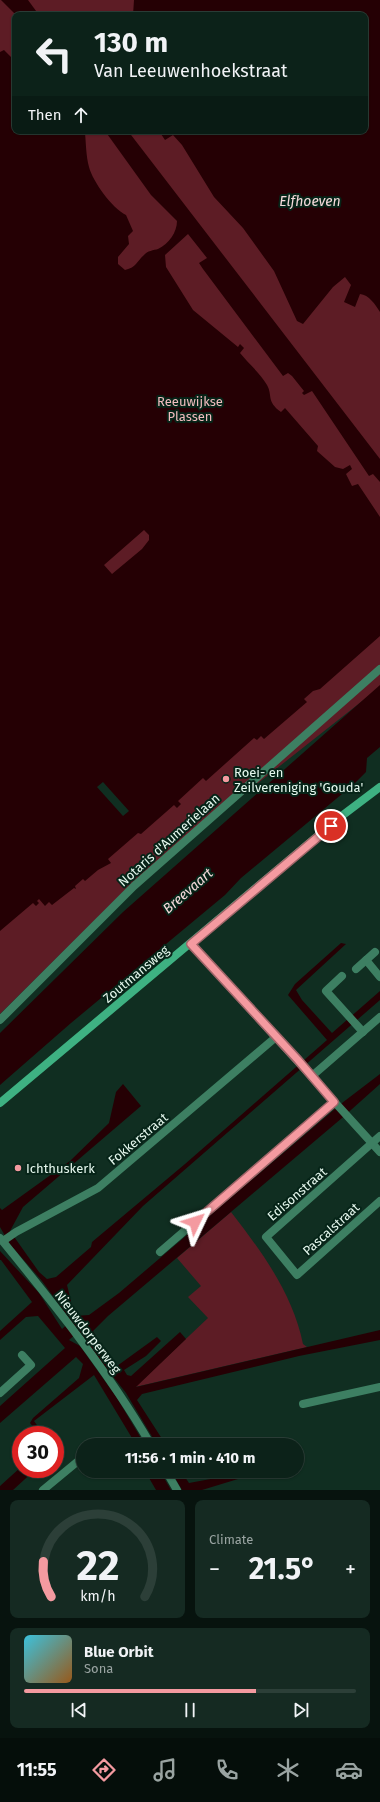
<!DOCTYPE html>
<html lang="en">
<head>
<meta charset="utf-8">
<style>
	:root { --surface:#0c2219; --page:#152a22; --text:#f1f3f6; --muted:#9aa4a2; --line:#2c3f38; --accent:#f49aa0 }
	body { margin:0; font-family:"Fira Sans",sans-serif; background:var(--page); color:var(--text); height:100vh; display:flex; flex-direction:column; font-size:15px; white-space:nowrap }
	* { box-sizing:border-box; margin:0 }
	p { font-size:13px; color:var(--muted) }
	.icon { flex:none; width:22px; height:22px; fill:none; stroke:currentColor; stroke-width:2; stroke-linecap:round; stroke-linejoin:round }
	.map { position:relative; height:1490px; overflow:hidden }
	.side { display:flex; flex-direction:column; gap:10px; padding:10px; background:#07130e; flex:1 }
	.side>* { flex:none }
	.top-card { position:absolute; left:12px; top:12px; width:356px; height:122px; border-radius:8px; box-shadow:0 1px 3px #0004,0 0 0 1px var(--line); background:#0c2219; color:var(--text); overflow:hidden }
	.speed { position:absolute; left:12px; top:1426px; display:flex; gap:8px; font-size:20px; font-weight:700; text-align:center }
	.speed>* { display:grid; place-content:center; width:52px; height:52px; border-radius:50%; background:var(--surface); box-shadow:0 1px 3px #0004,0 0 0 1px var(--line); line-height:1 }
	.speed .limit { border:6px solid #d22; background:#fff; color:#111 }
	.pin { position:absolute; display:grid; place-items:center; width:34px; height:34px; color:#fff; margin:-17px; border:2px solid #fff; border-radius:50%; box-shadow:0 1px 4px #0007 }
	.me { position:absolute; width:44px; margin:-22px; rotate:49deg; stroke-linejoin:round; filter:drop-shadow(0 0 3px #0008) }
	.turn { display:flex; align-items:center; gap:14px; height:84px; padding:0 16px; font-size:18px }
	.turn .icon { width:52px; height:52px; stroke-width:2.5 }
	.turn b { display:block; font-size:28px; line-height:34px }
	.then { display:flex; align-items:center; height:38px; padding:0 16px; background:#0003; gap:8px; font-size:15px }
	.big { font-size:30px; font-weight:700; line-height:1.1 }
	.side .widget { flex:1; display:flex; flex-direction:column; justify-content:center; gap:6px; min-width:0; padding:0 14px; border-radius:8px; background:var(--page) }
	.side .dial { align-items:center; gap:0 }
	.dial svg { height:104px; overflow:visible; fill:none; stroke:var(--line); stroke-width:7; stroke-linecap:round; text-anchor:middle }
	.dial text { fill:var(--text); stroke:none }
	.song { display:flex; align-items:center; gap:12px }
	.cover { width:48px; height:48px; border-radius:6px; background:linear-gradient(135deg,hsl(190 70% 55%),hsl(30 70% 35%)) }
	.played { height:4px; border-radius:2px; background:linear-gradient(90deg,var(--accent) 70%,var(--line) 70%) }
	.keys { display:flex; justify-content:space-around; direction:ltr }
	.heat { display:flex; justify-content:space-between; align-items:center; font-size:22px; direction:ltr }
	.side .tiles { flex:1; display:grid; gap:10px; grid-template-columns:1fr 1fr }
	.widget:last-child { grid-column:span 2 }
	.trip { position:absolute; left:76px; top:1438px; width:228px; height:40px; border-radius:20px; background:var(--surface); box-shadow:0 1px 3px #0004,0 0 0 1px var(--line); font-weight:700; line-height:40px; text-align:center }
	.menu { display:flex; height:64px; justify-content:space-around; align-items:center; background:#050e0a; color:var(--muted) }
	.menu .icon { width:28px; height:28px }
	.menu .current { color:var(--accent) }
	.menu b { font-size:18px; color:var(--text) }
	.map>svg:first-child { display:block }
</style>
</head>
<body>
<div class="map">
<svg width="380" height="1490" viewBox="0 0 380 1490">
	<rect width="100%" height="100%" fill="#102e21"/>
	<g fill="#5d1c25" fill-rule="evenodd">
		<path d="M0 0H380V687L134 881 0 1014ZM15 15H365V131H15Z"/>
		<path d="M231 1212C262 1252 293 1294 303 1344L307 1347 135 1387 208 1318 188 1297 201 1286 177 1258Z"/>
	</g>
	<g fill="#250004" fill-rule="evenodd">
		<polygon points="1,0 28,0 39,15 16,15"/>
		<path d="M134 0H380V312C375 304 369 295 360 294L355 307 344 302 351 285 345 277 333 287 303 324 297 321 274 271 243 228 214 197 182 145 173 135 165 140 159 131H365V15H133Z"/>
		<path d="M4 50 15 61V131H87L85 133C86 143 86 156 89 167 93 182 112 208 126 215L133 231 128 236 129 244 118 257V264L125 270C137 267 136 262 144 255 147 251 154 250 158 249 169 244 177 232 177 221L151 195 105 131H128L380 459V482L373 474 369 476 312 391 304 395 302 393 304 391 292 376 288 373 283 376 203 269 199 263 207 258 188 234 165 255 166 267 193 310 238 347 240 344 244 348 240 353C248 363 260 373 267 385 273 396 266 401 281 412L285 408 318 446 317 451 335 467 343 469 350 465 352 469 346 474 352 486 358 484 380 517V636L320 689 313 691 304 699 307 702 264 739 261 736 257 740 254 738 206 781 203 778 178 801 181 804 177 808 174 805 141 834 138 833 108 859 111 863 98 870 85 881 83 879 75 886 76 889 74 888 52 905 49 902 45 906 39 899 37 901 39 903 36 906 33 903 0 931V52ZM144 530 149 535V540L142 549 112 574 104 565Z"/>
		<polygon points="380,685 380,747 367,758 366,772 354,784 241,878 225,895 71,1023 0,1085 0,1033 123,912"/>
		<polygon points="341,943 346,944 296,990 302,1000 332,1033 380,991 380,1000 143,1206 67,1285 71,1301 69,1309 74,1316 89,1315 119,1293 342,1103 380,1074 380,1084 342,1118 108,1316 93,1331 113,1365 117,1366 157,1337 161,1341 146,1356 124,1370 127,1375 131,1376 180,1332 186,1339 136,1387 380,1330 380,1340 299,1356 142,1394 137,1400 166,1445 157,1445 126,1393 78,1332 69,1340 80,1346 117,1398 145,1445 130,1445 132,1438 94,1375 34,1421 44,1435 40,1435 30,1423 33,1418 79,1378 83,1364 76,1357 0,1423 0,1406 65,1348 38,1316 26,1317 0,1340 0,1331 32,1302 1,1260 0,1260 0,1251 39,1293 62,1329 70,1322 69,1318 42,1281 9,1243 0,1227 0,1208 2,1210 70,1161 109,1123 116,1092 123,1084 141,1106 23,1207 10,1231 39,1272 47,1279 56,1277 91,1247 92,1242 185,1164 327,1040 288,995 295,984"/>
		<polygon points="21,1467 21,1469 36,1469 13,1490 0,1490 0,1486"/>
		<polygon points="145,1471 160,1471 171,1490 156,1490"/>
		<polygon points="171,1471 181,1471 189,1483 254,1471 264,1471 202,1490 182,1490"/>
	</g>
	<polygon fill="#102e21" points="103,782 129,811 123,816 97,787"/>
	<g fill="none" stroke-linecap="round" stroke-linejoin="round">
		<g stroke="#3d7f62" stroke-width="8">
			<polyline points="191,944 380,1152"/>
			<polyline points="366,960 380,977"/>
			<polyline points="356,969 375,952"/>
			<polyline points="342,976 326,991 363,1032"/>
			<polyline points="0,1020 134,886 380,669"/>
			<polyline points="312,1076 380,1017"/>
			<polyline points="380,1136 266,1237 297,1275 380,1201"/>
			<path d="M0 1238C54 1304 108 1371 151 1445"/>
			<polyline points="3,1241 16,1232 98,1188 276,1037"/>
			<polyline points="160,1252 334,1102"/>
			<polyline points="0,1393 31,1365 22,1355"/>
			<polyline points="303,1404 380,1387"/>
			<polyline points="166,1471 177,1490"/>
			<polyline points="43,1490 83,1457"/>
		</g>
		<polyline stroke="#3eb182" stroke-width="8" points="0,1103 339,818 380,787"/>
	</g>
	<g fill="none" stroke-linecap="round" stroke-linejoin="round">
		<defs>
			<polyline id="route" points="195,1222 334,1102 298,1060 191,944 331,826"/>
		</defs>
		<use href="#route" stroke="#9f6468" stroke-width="10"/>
		<use href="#route" stroke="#f49aa0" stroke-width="7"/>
	</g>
	<g fill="#f49aa0" stroke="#062418" stroke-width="1.5">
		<circle cx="226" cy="779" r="4"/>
		<circle cx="18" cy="1168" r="4"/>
	</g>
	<g text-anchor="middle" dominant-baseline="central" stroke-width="4" stroke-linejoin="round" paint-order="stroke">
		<g font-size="13" fill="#f1bcbe" stroke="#062418">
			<text x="190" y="401">Reeuwijkse<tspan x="190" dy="15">Plassen</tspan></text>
		</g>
		<g font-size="13" fill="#e5f7ed" stroke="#062418" text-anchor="start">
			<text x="234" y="772">Roei- en<tspan x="234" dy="15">Zeilvereniging 'Gouda'</tspan></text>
			<text x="26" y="1168">Ichthuskerk</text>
		</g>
		<g font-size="13" fill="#e5f7ed" stroke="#062418">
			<text transform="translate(169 840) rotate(-42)">Notaris d'Aumerielaan</text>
			<text transform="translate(136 974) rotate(-40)">Zoutmansweg</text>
			<text transform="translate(138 1139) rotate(-40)">Fokkerstraat</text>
			<text transform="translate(297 1194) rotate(-41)">Edisonstraat</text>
			<text transform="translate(331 1229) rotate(-42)">Pascalstraat</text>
			<text transform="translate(88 1332) rotate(53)">Nieuwdorperweg</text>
		</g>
		<g font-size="14" font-style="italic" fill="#f5dadb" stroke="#062418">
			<text x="310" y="201">Elfhoeven</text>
			<text transform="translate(188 891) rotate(-41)">Breevaart</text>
		</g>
	</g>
</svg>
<div class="speed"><div class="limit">30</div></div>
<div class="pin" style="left:331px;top:826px;background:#d93025"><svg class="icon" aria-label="arrive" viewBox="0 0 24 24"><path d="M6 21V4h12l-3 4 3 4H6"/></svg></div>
<svg class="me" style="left:195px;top:1222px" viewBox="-20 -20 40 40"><path d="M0-17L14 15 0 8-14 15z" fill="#f49aa0" stroke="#fff" stroke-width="4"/></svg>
<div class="trip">11:56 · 1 min · 410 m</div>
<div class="top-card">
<div class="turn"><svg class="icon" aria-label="left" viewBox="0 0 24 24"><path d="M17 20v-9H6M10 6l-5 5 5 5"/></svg><div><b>130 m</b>Van Leeuwenhoekstraat</div></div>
<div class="then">Then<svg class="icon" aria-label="ahead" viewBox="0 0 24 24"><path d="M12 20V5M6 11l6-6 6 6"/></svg></div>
</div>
</div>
<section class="side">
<div class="tiles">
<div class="widget dial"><svg viewBox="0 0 100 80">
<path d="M14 69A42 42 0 1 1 86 69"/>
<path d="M14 69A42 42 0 0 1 8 42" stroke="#f49aa0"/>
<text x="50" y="56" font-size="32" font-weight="700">22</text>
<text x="50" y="72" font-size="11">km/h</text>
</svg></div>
<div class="widget"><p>Climate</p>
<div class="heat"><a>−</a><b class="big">21.5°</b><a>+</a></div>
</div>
<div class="widget">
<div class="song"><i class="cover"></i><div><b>Blue Orbit</b><p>Sona</p></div></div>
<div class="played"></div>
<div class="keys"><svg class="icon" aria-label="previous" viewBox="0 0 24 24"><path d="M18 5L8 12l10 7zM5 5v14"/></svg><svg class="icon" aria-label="pause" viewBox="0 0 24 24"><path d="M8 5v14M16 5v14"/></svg><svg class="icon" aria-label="next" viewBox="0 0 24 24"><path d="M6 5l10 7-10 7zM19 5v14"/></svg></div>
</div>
</div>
</section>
<nav class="menu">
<b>11:55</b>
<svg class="icon current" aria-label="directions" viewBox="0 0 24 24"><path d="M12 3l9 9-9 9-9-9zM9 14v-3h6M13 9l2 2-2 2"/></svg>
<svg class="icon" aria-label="music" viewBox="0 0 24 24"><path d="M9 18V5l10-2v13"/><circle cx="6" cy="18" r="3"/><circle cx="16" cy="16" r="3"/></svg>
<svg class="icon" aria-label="phone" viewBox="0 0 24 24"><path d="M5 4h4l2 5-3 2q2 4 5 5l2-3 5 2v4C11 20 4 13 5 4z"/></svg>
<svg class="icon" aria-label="climate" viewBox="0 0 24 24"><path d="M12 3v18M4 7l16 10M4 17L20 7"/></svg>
<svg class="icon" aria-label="car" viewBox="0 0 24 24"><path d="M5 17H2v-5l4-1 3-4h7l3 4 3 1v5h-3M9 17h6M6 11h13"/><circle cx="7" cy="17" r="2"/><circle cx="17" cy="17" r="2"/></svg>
</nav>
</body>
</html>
